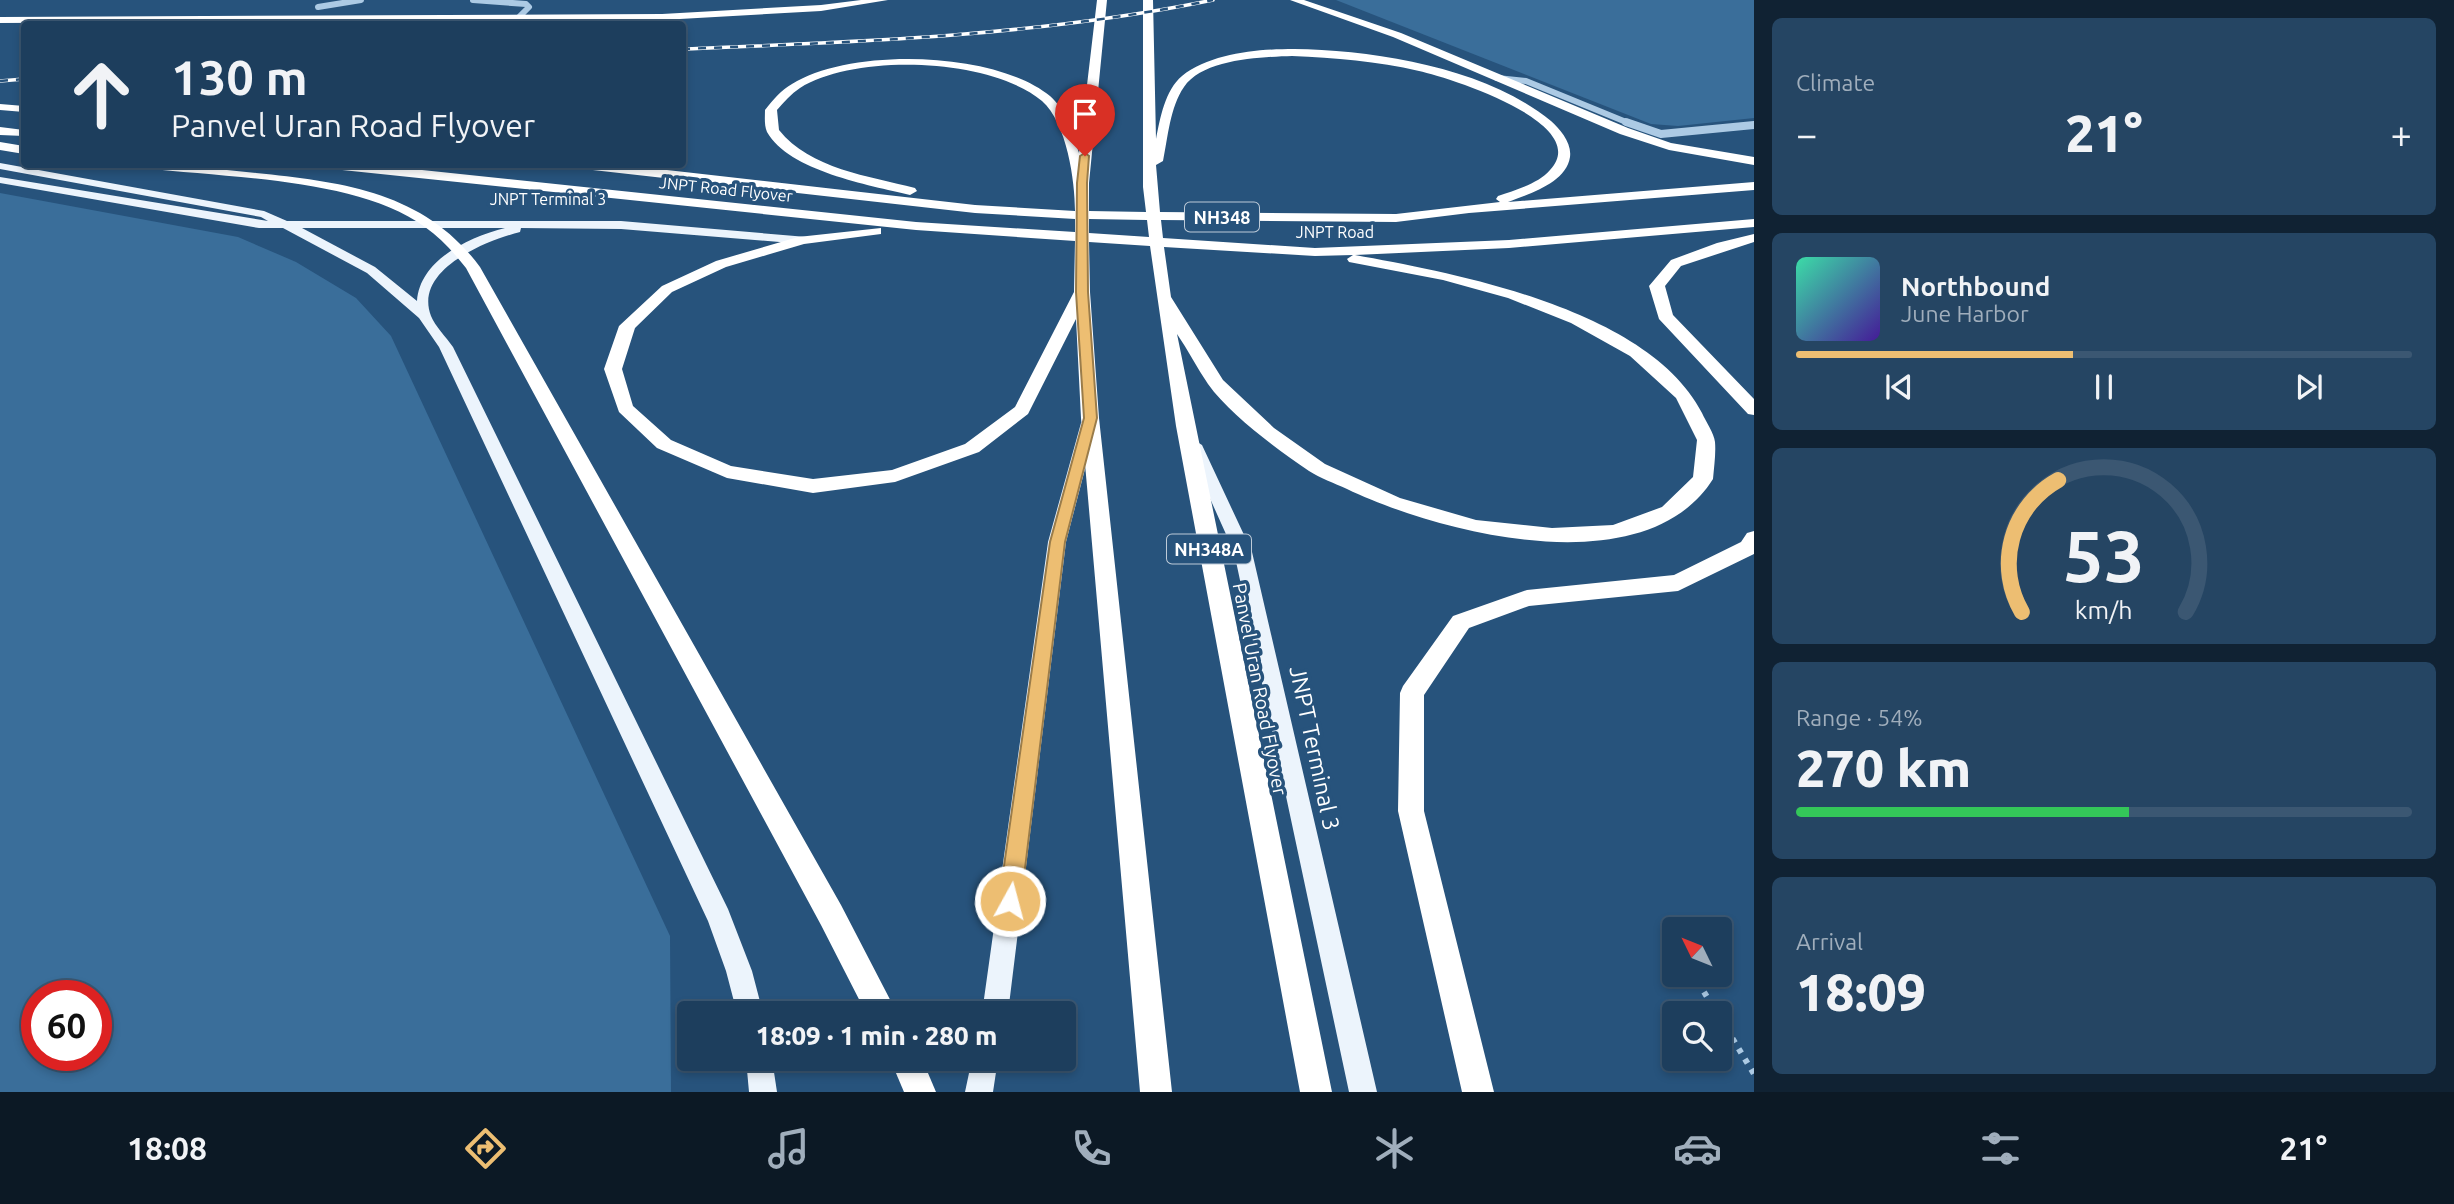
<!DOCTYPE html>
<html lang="en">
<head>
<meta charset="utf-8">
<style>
	:root { --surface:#1d3e5d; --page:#254563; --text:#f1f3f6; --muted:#a0aebc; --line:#3b5772; --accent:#edbe72 }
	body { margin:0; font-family:Ubuntu,sans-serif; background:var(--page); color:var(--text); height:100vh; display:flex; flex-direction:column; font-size:26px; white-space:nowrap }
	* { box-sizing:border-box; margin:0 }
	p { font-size:23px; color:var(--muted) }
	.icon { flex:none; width:38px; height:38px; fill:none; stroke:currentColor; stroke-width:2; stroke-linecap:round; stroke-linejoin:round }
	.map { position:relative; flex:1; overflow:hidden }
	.drawer { display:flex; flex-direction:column; gap:18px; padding:18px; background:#102233; width:700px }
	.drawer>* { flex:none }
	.guide { position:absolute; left:21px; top:21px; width:665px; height:147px; border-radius:7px; box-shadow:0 4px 10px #0003,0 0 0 2px var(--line); background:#1d3e5d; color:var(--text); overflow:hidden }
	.needle { width:46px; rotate:313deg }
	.buttons { position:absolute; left:1662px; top:917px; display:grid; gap:14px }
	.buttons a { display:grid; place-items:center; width:70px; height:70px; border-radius:7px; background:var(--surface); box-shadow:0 4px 10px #0003,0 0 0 2px var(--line); font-size:35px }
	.speed { position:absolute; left:21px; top:980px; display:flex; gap:14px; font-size:35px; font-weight:700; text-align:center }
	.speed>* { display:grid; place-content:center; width:91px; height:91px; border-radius:50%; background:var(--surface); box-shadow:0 4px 10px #0003,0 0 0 2px var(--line); line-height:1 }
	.speed .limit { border:10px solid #d22; background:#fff; color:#111 }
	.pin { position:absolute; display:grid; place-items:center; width:60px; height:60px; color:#fff; margin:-72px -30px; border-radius:50% 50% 50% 0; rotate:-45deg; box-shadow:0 0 7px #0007 }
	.pin .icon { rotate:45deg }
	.me { position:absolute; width:77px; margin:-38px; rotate:7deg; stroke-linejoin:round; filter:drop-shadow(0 0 5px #0008) }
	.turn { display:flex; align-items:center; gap:24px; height:147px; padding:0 35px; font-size:32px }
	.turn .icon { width:91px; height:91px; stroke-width:2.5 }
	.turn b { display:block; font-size:49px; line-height:60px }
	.big { font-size:52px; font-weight:800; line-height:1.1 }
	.drawer .widget { flex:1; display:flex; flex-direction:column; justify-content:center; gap:10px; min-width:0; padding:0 24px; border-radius:10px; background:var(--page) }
	.drawer .dial { align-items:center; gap:0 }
	.dial svg { height:182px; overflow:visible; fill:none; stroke:var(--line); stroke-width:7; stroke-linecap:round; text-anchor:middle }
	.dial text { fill:var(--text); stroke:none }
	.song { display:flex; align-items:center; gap:21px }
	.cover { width:84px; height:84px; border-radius:10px; background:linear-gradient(135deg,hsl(160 70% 55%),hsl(260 70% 35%)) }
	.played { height:7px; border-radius:4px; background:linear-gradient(90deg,var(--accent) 45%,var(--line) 45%) }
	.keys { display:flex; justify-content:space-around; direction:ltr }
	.heat { display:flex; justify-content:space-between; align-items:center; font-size:38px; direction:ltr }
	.charge { height:10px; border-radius:5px; background:linear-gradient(90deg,#34c759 54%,var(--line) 0) }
	.trip { position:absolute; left:677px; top:1001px; width:399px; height:70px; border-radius:7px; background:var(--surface); box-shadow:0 4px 10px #0003,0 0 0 2px var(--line); font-weight:800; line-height:70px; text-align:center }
	.menu { display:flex; height:112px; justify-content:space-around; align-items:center; background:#0c1925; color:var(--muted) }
	.menu .icon { width:49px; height:49px }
	.menu .on { color:var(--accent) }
	.menu b { font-size:32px; color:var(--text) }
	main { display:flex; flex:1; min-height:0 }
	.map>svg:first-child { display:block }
</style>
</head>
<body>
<main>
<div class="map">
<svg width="1754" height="1092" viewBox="0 0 1754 1092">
	<rect width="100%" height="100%" fill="#27537c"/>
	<g fill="#3a6e9a" fill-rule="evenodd">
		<polygon points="1336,0 1754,0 1754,118 1678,126 1651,124"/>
		<path d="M0 193 238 237 296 262 356 298 391 336 670 936 671 1092H0ZM37 996H96V1055H37Z"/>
	</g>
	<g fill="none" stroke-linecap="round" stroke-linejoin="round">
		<g stroke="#accae4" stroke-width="6" stroke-dasharray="5 7" stroke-linecap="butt">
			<polyline points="1704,992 1717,1013"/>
			<polyline points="1720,1018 1754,1074"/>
		</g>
		<g stroke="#accae4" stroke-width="6">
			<polyline points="473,0 526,4 529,7 517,19"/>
			<polyline points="318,7 361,0"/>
			<polyline points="1497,78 1526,81 1631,124"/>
		</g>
		<polyline stroke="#accae4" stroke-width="8" points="1626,122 1661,134 1754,125"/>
		<g fill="#ecf4fc" fill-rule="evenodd">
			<path d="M0 163 264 211 287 221H621L807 237 809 240 803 244 621 229 521 228 520 232C488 240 413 269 431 316 435 326 446 337 453 347L728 909 752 971 763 1013H737L726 971 708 921 439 347 419 318 367 273 283 228H259L0 183V177L268 221 261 217 0 169ZM302 228H505C470 237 420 259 417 301L375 267Z"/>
			<polygon points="1089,418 1097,423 1066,542 1008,1013 982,1013 1048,542 1081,423"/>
			<polygon points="1194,440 1202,445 1252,552 1377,1092 1349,1092 1234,552 1186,445"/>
			<polygon points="746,1059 772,1059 777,1092 749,1092"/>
			<polygon points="972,1059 998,1059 993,1092 965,1092"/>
		</g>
		<g fill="#fff" fill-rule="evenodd">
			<polygon points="861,0 888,0 821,11 662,20 0,23 0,17 662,14 821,5"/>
			<path d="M1097 0H1107L1089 183V211L1146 212 1143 187V0H1153L1156 139C1160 119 1165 90 1182 76 1211 53 1258 49 1294 49 1375 50 1487 68 1551 121 1560 129 1572 143 1570 157 1566 183 1529 194 1508 202L1754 182V190L1469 213 1396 222 1161 220 1163 238 1315 248 1509 240 1754 219V227L1509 248 1355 255C1460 274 1649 310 1702 413 1706 422 1714 433 1715 442 1716 454 1714 467 1713 479 1645 587 1439 533 1347 489 1334 483 1320 478 1309 471 1277 449 1230 415 1208 384 1197 368 1188 350 1177 334L1332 1092H1300L1176 426 1150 246 1089 242 1090 292 1099 418 1172 1092H1140L1081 418 1076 319 1028 414 979 452 895 482 813 493 727 478 657 448 619 412 604 369 619 326 662 286 716 261 798 237 881 228V234L804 244 726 267 672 292 635 328 622 369 633 406 671 440 731 466 813 479 892 470 965 444 1015 407 1074 292 1075 241 916 230 323 168 317 164H365L916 222 1075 232V219L975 213 575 168 569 164H614L975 205 1075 211C1075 181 1067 123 1042 101 991 58 856 53 800 88 791 94 784 102 777 110L779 130C810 169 869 176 915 188L917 191 910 195C869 185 789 171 767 132 764 125 765 117 765 110 773 100 781 90 792 84 851 47 995 51 1050 96 1066 110 1073 133 1079 153ZM1292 56C1335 58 1377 61 1419 71 1447 77 1594 123 1550 170 1538 184 1515 190 1498 196L1496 199 1500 202 1396 214 1160 212 1156 165 1163 161C1168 137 1170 107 1184 87 1203 59 1261 57 1292 56ZM1089 219 1147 220 1149 237 1089 233ZM1164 247 1315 256 1353 255 1347 259 1349 262 1443 280 1508 298 1571 323 1630 356 1676 398 1697 440 1693 477 1662 507 1613 525 1552 528 1476 520 1400 498 1325 464 1274 428 1223 380 1171 297Z"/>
			<polygon points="1290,0 1304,0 1401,33 1628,128 1671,143 1754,157 1754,165 1669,150 1620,134 1393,37"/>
			<polygon points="0,104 24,106 24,112 0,110"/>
			<polygon points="0,127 24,130 24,136 0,135"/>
			<polygon points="0,142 24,146 24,154 0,150"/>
			<path d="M139 164C179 164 217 169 256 173 343 182 425 192 480 267L841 905 897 1013H866L821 925 466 268C454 253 441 238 425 227 358 178 227 178 145 168Z"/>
			<polygon points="1754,234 1754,242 1681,266 1665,286 1673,315 1754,399 1754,415 1748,414 1659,319 1649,286 1671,260 1717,243"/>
			<polygon points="1754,531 1754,554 1678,591 1529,606 1469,628 1424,695 1424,811 1494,1092 1462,1092 1398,811 1400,693 1403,686 1453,616 1527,590 1674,575 1741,542 1747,533"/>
			<polygon points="890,1059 922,1059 936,1092 904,1092"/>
		</g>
		<defs>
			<g id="rail">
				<path d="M682 49C861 42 1037 36 1213 0"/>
				<polyline points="0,81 24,79"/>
			</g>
		</defs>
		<use href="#rail" stroke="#fff" stroke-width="3.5"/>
		<use href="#rail" stroke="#27537c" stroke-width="2.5" stroke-dasharray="8" stroke-linecap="butt"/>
	</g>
	<polygon fill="#edbe72" stroke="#9a7c4a" stroke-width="2" points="1085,153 1089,156 1087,183 1088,292 1097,418 1065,542 1021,901 1018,908 1010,911 1002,908 999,901 1050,542 1084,418 1076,292 1077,183 1080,156"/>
	<g text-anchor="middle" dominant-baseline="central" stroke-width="7" stroke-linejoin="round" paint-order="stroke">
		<g font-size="16" fill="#fff" stroke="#27537c">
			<text transform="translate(726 189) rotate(6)">JNPT Road Flyover</text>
			<text x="548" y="199">JNPT Terminal 3</text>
			<text x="1335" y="232">JNPT Road</text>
		</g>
		<g fill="#27537c" stroke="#becbd8" stroke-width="2">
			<rect x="1185" y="202.5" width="74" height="29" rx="5"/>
			<rect x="1167" y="534.5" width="84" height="29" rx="5"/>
		</g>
		<g font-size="18" font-weight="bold" fill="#fff">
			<text x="1222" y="217">NH348</text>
			<text x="1209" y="549">NH348A</text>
		</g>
		<g font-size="19" fill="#fff" stroke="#27537c">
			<text transform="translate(1260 689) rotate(79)">Panvel Uran Road Flyover</text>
		</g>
		<g font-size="23" fill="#fff" stroke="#27537c">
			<text transform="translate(1315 748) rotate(78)">JNPT Terminal 3</text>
		</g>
	</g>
</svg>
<div class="buttons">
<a><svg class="needle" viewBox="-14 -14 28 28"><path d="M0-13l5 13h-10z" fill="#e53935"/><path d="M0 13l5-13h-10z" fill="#a0aebc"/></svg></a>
<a><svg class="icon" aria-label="search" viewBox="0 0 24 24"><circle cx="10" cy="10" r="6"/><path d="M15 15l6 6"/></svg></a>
</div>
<div class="speed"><div class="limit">60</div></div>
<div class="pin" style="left:1085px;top:156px;background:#d93025"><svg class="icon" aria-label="arrive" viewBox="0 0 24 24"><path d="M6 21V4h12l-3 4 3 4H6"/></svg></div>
<svg class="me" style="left:1010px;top:901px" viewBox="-20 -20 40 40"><circle r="17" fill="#edbe72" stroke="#fff" stroke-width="3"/><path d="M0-11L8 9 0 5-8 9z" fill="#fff"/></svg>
<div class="trip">18:09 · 1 min · 280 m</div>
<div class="guide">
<div class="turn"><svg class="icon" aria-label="ahead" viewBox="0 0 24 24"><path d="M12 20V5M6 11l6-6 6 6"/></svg><div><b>130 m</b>Panvel Uran Road Flyover</div></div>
</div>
</div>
<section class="drawer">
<div class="widget"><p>Climate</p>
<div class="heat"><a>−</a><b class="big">21°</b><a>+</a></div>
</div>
<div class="widget">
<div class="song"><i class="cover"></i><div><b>Northbound</b><p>June Harbor</p></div></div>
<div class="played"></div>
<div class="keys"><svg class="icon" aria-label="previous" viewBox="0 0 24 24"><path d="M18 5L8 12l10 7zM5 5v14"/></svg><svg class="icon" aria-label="pause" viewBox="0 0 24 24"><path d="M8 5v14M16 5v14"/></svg><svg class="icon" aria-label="next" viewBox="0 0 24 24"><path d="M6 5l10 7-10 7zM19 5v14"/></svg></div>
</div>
<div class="widget dial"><svg viewBox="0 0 100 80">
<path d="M14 69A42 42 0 1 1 86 69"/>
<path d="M14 69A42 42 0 0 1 30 11" stroke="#edbe72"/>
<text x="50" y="56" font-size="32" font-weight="700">53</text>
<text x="50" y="72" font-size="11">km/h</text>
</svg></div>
<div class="widget"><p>Range · 54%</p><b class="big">270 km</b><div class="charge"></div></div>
<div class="widget"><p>Arrival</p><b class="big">18:09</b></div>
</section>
</main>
<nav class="menu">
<b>18:08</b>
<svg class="icon on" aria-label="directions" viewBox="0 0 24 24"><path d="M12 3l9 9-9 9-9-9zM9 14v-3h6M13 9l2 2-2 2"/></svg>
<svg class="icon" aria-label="music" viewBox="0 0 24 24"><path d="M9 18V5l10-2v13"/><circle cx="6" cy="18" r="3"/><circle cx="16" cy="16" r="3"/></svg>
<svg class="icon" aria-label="phone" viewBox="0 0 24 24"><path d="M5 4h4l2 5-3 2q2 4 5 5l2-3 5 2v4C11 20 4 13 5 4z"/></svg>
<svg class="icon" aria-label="climate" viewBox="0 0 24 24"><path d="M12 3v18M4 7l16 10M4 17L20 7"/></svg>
<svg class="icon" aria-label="car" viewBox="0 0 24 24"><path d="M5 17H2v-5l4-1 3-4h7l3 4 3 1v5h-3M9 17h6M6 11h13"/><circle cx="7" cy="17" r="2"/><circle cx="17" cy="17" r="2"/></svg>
<svg class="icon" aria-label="filters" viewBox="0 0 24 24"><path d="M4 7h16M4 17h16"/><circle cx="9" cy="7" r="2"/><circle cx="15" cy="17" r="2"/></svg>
<b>21°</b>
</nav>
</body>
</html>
